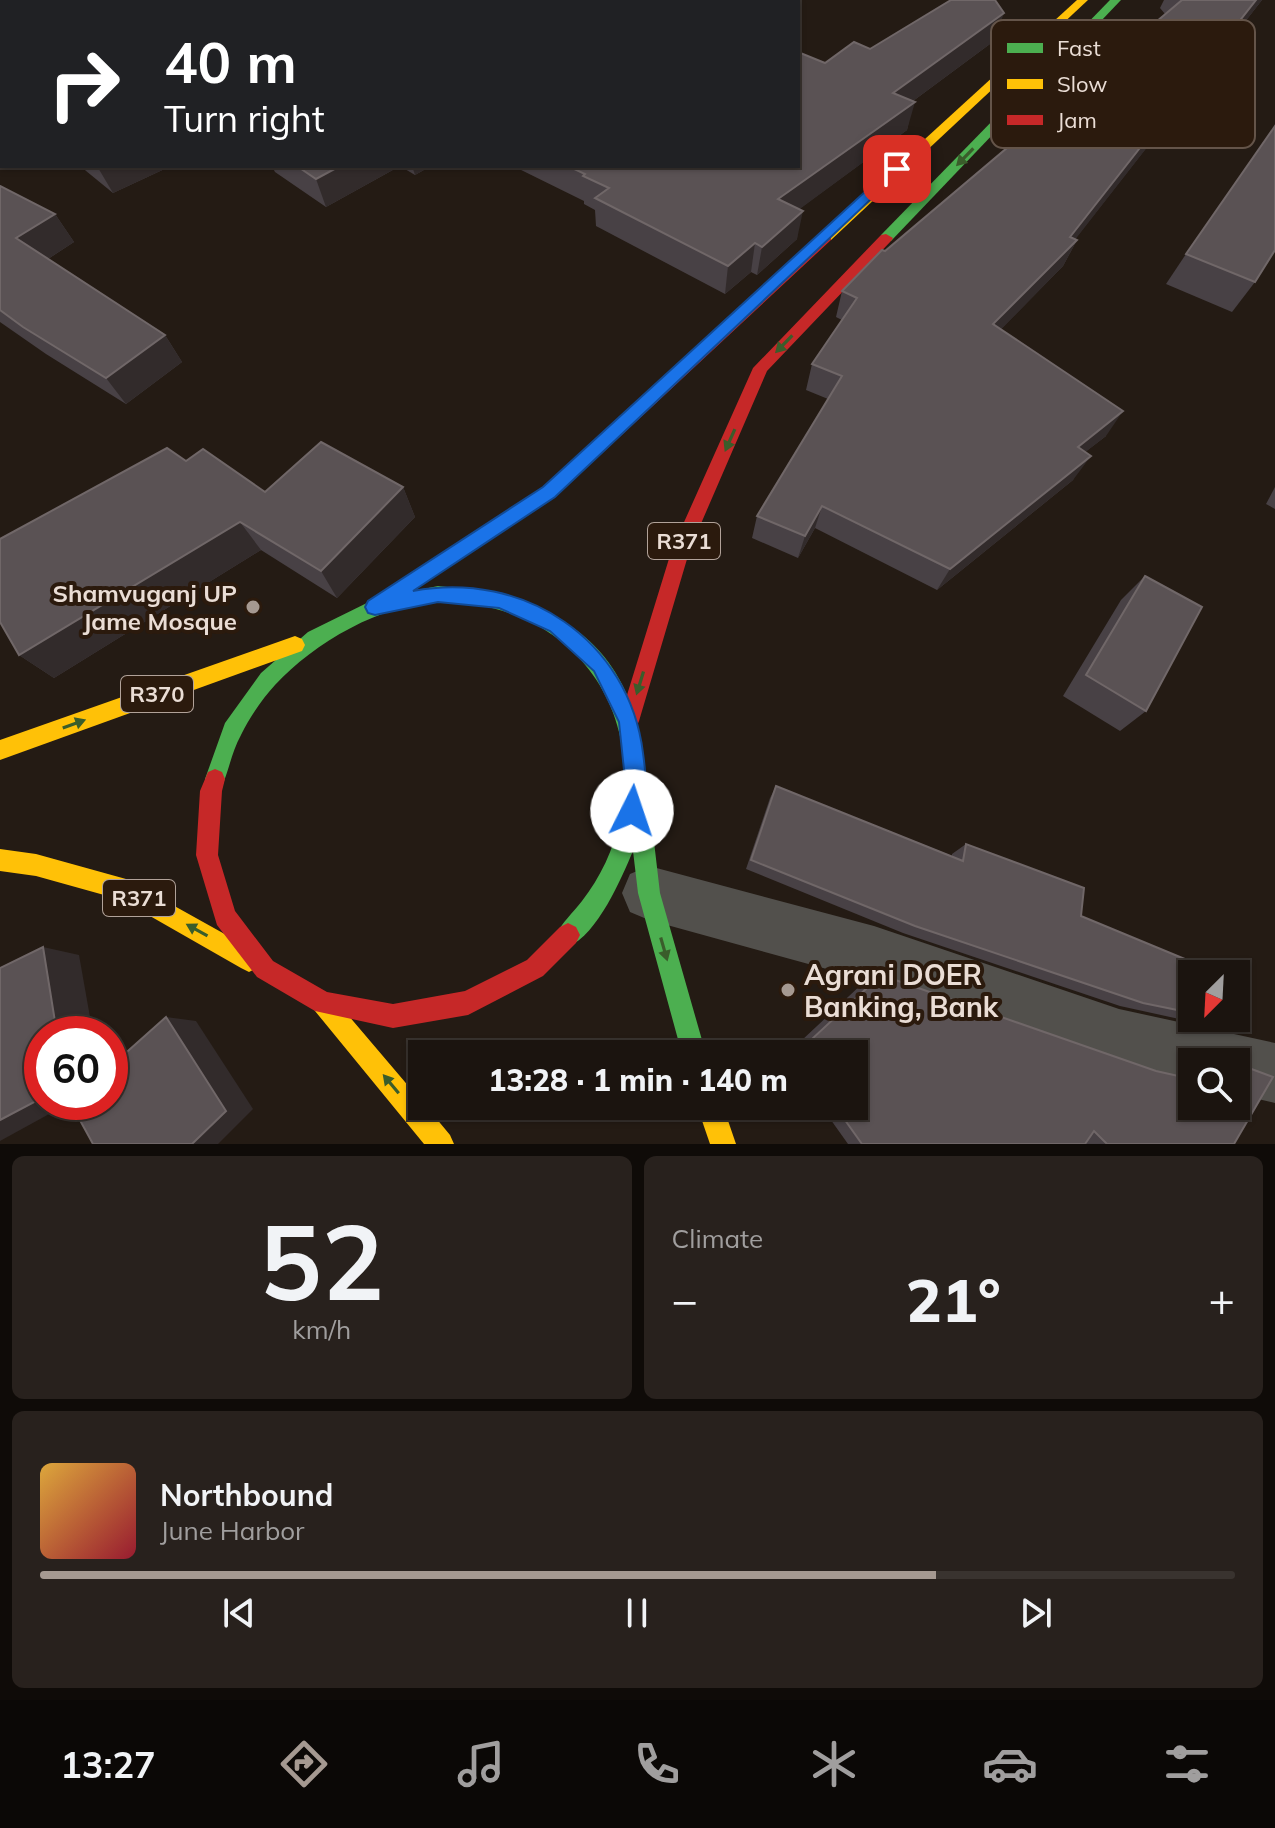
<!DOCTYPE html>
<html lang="en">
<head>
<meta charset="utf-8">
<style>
	:root { --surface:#1b140f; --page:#28211d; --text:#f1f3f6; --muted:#a09e9e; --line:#39332f; --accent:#a59991 }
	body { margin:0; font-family:Mulish,sans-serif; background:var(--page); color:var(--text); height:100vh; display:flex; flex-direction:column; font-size:30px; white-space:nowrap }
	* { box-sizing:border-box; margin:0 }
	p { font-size:26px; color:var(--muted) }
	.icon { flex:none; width:44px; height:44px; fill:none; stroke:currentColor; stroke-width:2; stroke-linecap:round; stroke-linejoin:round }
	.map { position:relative; height:1144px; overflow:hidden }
	.sheet { display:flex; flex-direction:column; gap:12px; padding:12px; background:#0f0b08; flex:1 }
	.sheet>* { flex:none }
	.guide { position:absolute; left:0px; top:0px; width:800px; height:168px; box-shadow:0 2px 6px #0004,0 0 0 2px var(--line); background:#202124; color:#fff; overflow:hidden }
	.needle { width:52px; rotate:204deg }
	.controls { position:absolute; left:1178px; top:960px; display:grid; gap:16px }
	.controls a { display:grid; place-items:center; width:72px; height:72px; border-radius:0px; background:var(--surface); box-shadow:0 2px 6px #0004,0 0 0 2px var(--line); font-size:40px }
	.speed { position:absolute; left:24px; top:1016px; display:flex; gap:16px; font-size:40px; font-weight:700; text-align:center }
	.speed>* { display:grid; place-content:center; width:104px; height:104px; border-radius:50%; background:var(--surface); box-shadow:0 2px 6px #0004,0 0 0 2px var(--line); line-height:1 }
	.speed .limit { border:12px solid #d22; background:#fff; color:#111 }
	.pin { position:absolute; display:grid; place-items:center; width:68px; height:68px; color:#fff; margin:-34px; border-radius:16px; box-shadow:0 4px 12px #0006 }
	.me { position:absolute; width:88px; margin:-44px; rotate:4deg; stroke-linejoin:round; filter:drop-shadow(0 0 6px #0008) }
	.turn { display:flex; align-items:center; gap:28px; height:168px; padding:0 32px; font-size:36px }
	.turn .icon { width:104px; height:104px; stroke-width:2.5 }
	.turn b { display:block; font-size:56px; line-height:68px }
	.big { font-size:60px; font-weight:800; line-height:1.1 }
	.sheet .widget { flex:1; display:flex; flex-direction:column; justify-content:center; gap:12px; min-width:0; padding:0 28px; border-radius:12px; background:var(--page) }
	.sheet .dial { align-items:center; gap:0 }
	.dial b { font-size:104px; line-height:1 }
	.song { display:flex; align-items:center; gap:24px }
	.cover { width:96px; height:96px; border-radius:12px; background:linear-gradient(135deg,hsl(40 70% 55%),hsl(350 70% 35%)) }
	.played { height:8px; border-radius:4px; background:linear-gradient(90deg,var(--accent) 75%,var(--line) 75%) }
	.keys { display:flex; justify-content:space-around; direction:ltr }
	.heat { display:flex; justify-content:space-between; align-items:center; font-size:44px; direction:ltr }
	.sheet .tiles { flex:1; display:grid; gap:12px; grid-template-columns:1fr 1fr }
	.widget:last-child { grid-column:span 2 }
	.trip { position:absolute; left:408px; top:1040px; width:460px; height:80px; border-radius:0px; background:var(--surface); box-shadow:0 2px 6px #0004,0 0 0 2px var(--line); font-weight:800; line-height:80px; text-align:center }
	.tabs { display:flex; height:128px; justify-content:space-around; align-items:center; background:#0b0806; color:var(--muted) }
	.tabs .icon { width:56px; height:56px }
	.tabs .on { color:var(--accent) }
	.tabs b { font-size:36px; color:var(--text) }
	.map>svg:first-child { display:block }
</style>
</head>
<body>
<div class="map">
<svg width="1275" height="1144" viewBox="0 0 1275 1144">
	<rect width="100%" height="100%" fill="#241b14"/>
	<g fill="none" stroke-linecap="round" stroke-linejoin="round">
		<polygon fill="#52504c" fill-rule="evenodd" points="649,866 874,926 1119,1009 1275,1043 1275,1103 1236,1094 1236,1062 1192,1062 1192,1085 1119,1069 874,982 649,920 630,912 622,893 630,874"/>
		<g fill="#4caf50" fill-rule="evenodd">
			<polygon points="1110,0 1121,0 891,241 881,241 881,235"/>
			<path d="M438 586C532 594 614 626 638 728 643 748 646 768 645 789 645 793 642 803 644 807 645 810 649 812 651 816L660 893 706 1054H682L638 893 633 851C621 879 598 934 568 947L560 943 556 935C562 922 573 913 582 901 600 878 614 849 620 819 645 699 563 601 440 602 382 603 314 643 275 685 263 698 249 718 241 735 232 751 229 770 222 786L215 789 208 786 205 779 225 723 261 673 308 632 375 599Z"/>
		</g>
		<g fill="#ffc107" fill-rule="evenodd">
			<polygon points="1077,0 1088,0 831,240 821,240 821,234"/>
			<polygon points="295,636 302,639 305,645 302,651 0,760 0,740"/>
			<polygon points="0,849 36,854 126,879 257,952 261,960 257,968 249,972 241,968 122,900 36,876 0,871"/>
			<polygon points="323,991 331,995 422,1102 422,1106 426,1106 450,1135 454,1144 424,1144 315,1011 311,1003 315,995"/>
			<polygon points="697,1106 723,1106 736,1144 710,1144"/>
		</g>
		<g fill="#c62828" fill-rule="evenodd">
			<polygon points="826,233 831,234 831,240 555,497 398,601 392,603 386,601 383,595 386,589 543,487"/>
			<polygon points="886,234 893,238 891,241 767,371 690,549 639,721 636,728 629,730 622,728 619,721 672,549 753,368 881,235"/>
			<polygon points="215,769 222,772 225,779 222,791 218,855 235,911 273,961 327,992 393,1004 465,991 527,960 560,927 568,923 576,927 580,935 576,943 543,976 468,1015 393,1028 315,1011 257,977 217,925 196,855 200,791 208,772"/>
		</g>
	</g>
	<g fill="#484145">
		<polygon points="1164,0 1262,0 1075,239 1077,240 1063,266 1001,329 1106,436 1085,452 1073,480 937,590 815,528 798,558 752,538 757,516 828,399 806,390 812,364 842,320 836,317 842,291 885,251 1165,14 1160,8"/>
		<polygon points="994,41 913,101 907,130 799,209 797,239 757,275 751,272 725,294 596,226 595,210 584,204 584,201 513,166 798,166 825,63 870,49"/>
		<polygon points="80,166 171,166 113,193"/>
		<polygon points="272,166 431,166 415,175 400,166 326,207 275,172"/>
		<polygon points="0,186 55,214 74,242 48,259 165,335 182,362 126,404 46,354 0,322"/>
		<polygon points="1186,254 1255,282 1232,312 1166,284"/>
		<polygon points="403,487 415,517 337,598 261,550 54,678 19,655 265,492"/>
		<polygon points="1275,487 1275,509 1266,504"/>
		<polygon points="1145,576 1146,711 1120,731 1063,696 1121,600"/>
		<polygon points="776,786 952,856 952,854 966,844 1081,916 1192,974 1192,1018 1230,1018 1230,1021 1202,1024 1120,1006 903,933 746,869 770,798"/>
		<polygon points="881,975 1236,1106 1236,1064 1273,1077 1234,1144 848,1144 821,1106 854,1106 854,1054 810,1054 801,1041 864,982"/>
	</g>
	<g fill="#322b2b">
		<polygon points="1256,0 1262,0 1067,250 1077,240 1063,266 981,350 993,324"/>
		<polygon points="1004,13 994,41 886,121 893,93"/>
		<polygon points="915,102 907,130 774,228 778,199"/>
		<polygon points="97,166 171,166 113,193"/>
		<polygon points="340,166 400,166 326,207 316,179"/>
		<polygon points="412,166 431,166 415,175"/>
		<polygon points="803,211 797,239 757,275 762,247"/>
		<polygon points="55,214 74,242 37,266 16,238"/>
		<polygon points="755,243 751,272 725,294 728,266"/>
		<polygon points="165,335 182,362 126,404 106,378"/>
		<polygon points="1123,411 1106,436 1061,471 1078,447"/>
		<polygon points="1091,456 1073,480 937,590 950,569"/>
		<polygon points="403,487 415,517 337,598 321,571"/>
		<polygon points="822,506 815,528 798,558 805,536"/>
		<polygon points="240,522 261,550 54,678 19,655"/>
		<polygon points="43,947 79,955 93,1034 57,1034"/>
		<polygon points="166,1017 196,1021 253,1109 218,1144 192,1144"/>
		<polygon points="42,1098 42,1102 71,1102 0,1141 0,1120"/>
	</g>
	<g fill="#5a5254" stroke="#706768" stroke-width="2">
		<polygon points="545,0 671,0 676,2 541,2"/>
		<polygon points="951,0 995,0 1004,13 893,93 915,102 778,199 803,211 762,247 755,243 728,266 595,198 609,188 583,176 585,174 568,166 798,166 798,52 825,63 854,42 870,49"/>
		<polygon points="1182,0 1256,0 1070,237 1077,240 993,324 1123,411 1078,447 1091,456 950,569 822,506 805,536 757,516 842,376 812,364 857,298 842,291 882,250 885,251"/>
		<polygon points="1275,126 1275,250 1255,282 1186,254"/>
		<polygon points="297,166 340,166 316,179"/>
		<polygon points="0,186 55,214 16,238 165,335 106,378 23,327 0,310"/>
		<polygon points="321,442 403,487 321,571 240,522 19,655 0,622 0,539 167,448 186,461 203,449 265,492"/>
		<polygon points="1145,576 1202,607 1146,711 1086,675"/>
		<polygon points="776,786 963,861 966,844 1084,888 1081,916 1221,974 1192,974 1192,1013 1143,1003 915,926 751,860"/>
		<polygon points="43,947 57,1034 42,1034 42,1098 0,1120 0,968"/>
		<polygon points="881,975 1156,1071 1192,1079 1192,1106 1236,1106 1236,1088 1239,1085 1238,1064 1273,1077 1234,1144 1107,1144 1094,1131 1085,1144 862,1144 835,1106 854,1106 854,1054 825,1054 813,1038"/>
		<polygon points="166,1017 226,1111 192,1144 93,1144 70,1102 110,1102 110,1067"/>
		<polygon points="1214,1018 1230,1018 1230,1021"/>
	</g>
	<defs><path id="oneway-solid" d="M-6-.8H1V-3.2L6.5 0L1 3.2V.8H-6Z" transform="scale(2)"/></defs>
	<g fill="#3a5d2b">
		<use href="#oneway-solid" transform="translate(965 157) rotate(134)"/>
		<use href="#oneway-solid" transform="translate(784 344) rotate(134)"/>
		<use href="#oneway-solid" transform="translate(730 440) rotate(114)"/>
		<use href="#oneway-solid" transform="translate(640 683) rotate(107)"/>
		<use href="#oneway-solid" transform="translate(74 724) rotate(-20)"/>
		<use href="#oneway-solid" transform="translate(197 930) rotate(-151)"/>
		<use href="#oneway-solid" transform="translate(664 949) rotate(74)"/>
		<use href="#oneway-solid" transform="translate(391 1084) rotate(-130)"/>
	</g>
	<path fill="#1a73e8" stroke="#114b97" stroke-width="2" d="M892 167 903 169 555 497 413 591C524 570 629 640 643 753 646 776 649 796 640 819L632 822 625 819 621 811 626 789 619 722 594 671 550 631 499 608 438 602 375 615 368 613 365 607 368 601 543 487Z"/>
	<g fill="#a59991" stroke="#2b1a0d" stroke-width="3">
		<circle cx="253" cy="607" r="8"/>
		<circle cx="788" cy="990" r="8"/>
	</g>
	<g text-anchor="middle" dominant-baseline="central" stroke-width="8" stroke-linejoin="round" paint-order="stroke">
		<g fill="#2b1a0d" stroke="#b1a299" stroke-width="2">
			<rect x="648" y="523" width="72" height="36" rx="6"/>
			<rect x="121" y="676" width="72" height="36" rx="6"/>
			<rect x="103" y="880" width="72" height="36" rx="6"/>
		</g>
		<g font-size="22" font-weight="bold" fill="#eaddd5">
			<text x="684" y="541">R371</text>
			<text x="157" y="694">R370</text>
			<text x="139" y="898">R371</text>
		</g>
		<g font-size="24" font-weight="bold" fill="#eaddd5" stroke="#2b1a0d" text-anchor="end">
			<text x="237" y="593">Shamvuganj UP<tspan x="237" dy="28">Jame Mosque</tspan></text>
		</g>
		<g font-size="28" font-weight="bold" fill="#eaddd5" stroke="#2b1a0d" text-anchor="start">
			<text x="804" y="974">Agrani DOER<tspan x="804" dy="32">Banking, Bank</tspan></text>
		</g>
	</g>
	<rect x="991" y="20" width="264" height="128" rx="12" fill="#2b1a0d" stroke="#645449" stroke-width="2"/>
	<rect x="1007" y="43" width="36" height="10" fill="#4caf50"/>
	<rect x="1007" y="79" width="36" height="10" fill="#ffc107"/>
	<rect x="1007" y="115" width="36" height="10" fill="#c62828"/>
	<g font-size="22" fill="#eaddd5">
		<text x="1057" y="56">Fast</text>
		<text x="1057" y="92">Slow</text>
		<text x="1057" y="128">Jam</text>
	</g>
</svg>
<div class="controls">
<a><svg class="needle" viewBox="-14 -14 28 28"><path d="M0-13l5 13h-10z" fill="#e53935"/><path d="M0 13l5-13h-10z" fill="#a09e9e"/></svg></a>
<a><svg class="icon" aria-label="search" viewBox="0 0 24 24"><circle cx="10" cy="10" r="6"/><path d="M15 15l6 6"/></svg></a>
</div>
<div class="speed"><div class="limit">60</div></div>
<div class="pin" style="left:897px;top:169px;background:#d93025"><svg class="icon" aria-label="arrive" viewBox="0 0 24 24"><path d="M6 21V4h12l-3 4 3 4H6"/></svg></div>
<svg class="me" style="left:632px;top:811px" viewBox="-20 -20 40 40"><circle r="19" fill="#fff"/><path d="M0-13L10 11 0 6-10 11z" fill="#1a73e8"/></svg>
<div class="trip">13:28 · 1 min · 140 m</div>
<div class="guide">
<div class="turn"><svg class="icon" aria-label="right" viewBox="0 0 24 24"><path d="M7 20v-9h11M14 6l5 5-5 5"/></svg><div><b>40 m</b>Turn right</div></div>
</div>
</div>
<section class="sheet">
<div class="tiles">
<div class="widget dial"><b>52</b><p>km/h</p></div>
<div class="widget"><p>Climate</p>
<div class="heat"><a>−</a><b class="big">21°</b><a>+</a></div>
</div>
<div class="widget">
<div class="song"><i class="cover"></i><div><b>Northbound</b><p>June Harbor</p></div></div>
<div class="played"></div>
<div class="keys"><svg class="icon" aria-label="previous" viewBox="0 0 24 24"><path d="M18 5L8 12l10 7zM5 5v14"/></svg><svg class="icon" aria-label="pause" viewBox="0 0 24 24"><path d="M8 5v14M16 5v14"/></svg><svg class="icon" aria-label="next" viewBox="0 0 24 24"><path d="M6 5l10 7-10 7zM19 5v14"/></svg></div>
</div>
</div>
</section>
<nav class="tabs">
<b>13:27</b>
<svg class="icon on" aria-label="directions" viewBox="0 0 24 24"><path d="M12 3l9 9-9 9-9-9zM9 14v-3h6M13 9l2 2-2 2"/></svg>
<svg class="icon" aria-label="music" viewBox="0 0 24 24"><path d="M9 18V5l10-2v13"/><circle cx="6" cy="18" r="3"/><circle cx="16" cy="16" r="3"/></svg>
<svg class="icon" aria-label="phone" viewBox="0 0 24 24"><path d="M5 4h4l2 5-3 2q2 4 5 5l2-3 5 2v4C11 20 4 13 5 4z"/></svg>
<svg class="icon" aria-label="climate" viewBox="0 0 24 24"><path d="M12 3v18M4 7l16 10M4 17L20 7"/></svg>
<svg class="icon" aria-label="car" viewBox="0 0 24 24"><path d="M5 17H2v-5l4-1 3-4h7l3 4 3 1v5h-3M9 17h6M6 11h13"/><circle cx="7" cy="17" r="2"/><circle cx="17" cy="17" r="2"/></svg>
<svg class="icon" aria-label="filters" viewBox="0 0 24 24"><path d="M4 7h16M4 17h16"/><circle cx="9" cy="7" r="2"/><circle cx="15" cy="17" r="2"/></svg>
</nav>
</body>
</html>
